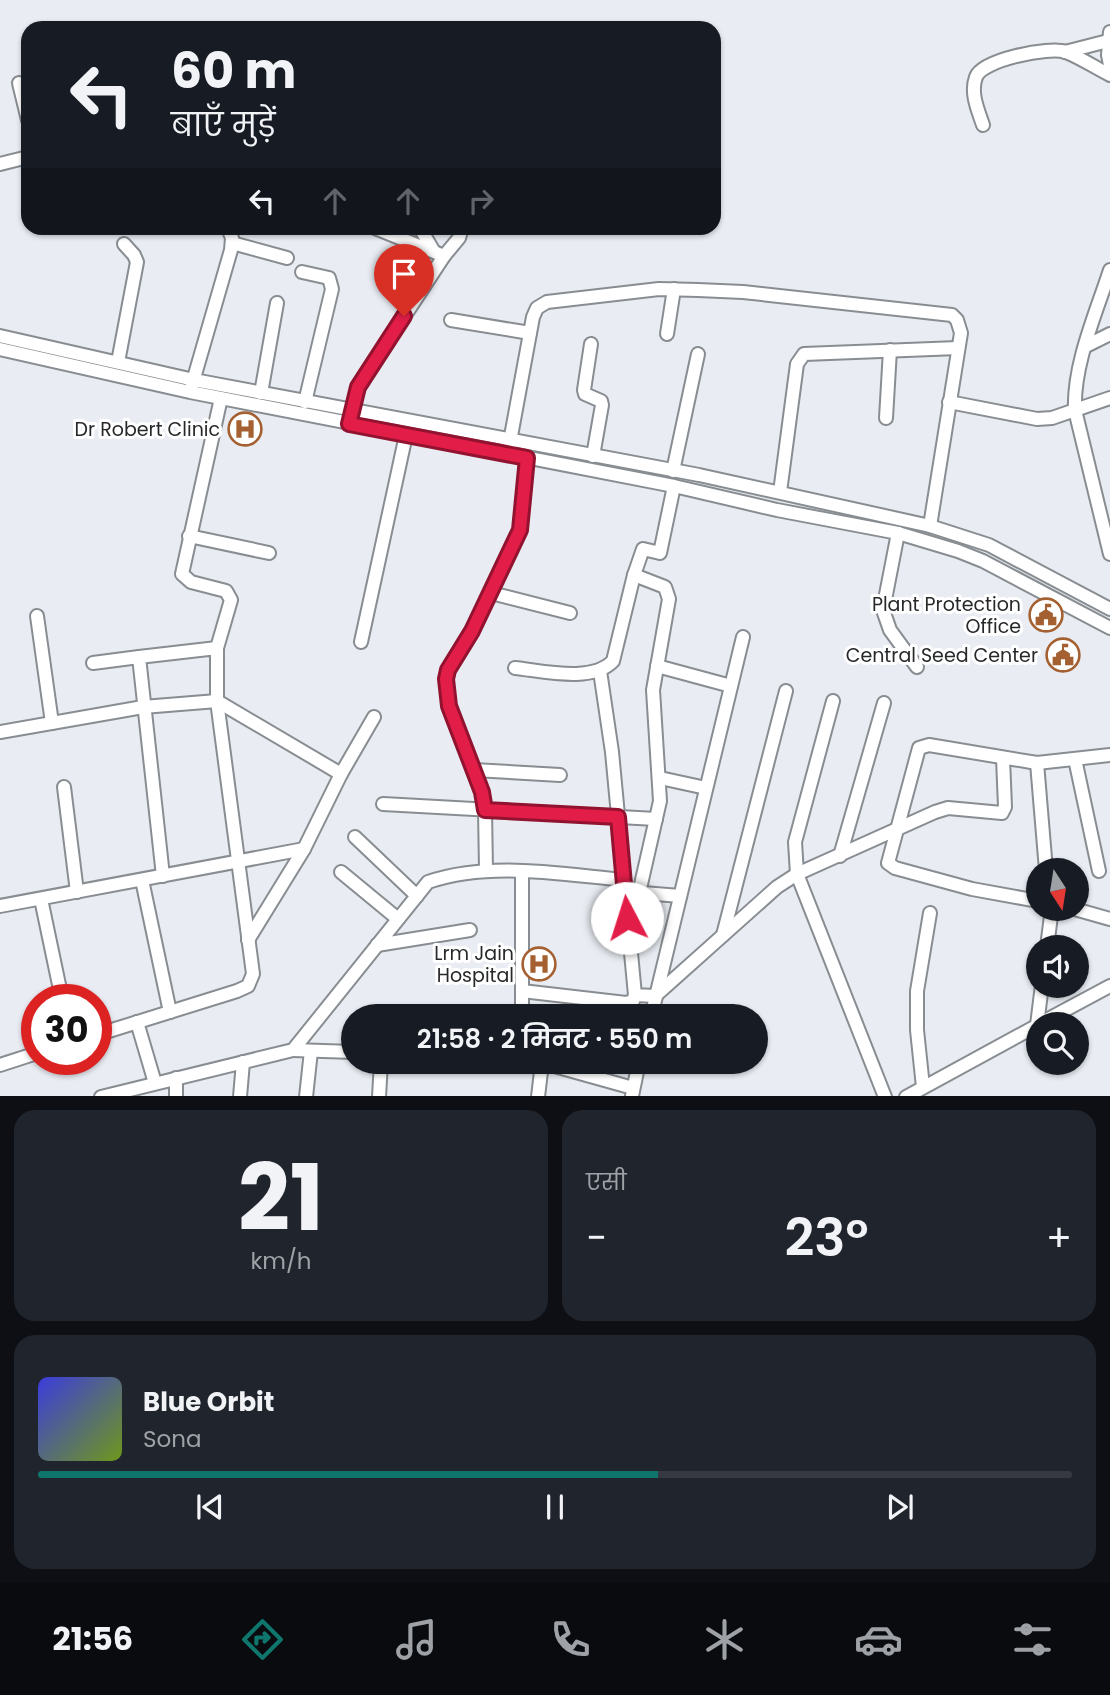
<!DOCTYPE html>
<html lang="hi">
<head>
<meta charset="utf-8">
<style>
	:root { --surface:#171b24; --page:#20242c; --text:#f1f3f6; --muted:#9ea1a6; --line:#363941; --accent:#0f766e }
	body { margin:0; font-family:Poppins,"Noto Sans Devanagari",sans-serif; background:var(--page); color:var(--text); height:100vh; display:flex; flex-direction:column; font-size:26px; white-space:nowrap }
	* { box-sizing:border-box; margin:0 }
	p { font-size:23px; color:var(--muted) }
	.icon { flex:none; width:38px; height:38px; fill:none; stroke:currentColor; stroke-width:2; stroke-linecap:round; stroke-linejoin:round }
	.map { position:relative; height:1096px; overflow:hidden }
	.panel { display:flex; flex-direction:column; gap:14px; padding:14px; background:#0d0f14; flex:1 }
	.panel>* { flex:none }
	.guide { position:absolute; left:21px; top:21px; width:700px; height:214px; border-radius:21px; box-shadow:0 2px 5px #0004; background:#171b24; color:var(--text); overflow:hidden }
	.needle { width:46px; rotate:168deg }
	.fabs { position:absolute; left:1026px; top:858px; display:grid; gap:14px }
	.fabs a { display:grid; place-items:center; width:63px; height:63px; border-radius:50%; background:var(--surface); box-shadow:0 2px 5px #0004; font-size:35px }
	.speed { position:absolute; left:21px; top:984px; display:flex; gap:14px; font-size:35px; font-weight:700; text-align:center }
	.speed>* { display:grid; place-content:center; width:91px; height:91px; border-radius:50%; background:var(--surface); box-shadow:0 2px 5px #0004; line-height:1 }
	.speed .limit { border:10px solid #d22; background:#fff; color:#111 }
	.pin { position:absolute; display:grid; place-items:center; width:60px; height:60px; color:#fff; margin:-72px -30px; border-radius:50% 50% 50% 0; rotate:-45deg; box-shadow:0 0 7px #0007 }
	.pin .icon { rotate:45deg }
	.me { position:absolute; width:77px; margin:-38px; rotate:355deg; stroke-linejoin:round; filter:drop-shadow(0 0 5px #0008) }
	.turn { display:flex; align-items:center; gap:24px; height:147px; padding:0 35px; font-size:32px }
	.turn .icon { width:91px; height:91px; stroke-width:2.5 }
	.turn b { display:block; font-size:49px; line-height:60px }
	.lanes { display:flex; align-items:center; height:66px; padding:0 35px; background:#0003; justify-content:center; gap:35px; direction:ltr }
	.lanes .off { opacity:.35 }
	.big { font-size:52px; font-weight:600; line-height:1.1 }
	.panel .widget { flex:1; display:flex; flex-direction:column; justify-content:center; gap:10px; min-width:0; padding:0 24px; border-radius:21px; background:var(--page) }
	.panel .dial { align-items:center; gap:0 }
	.dial b { font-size:91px; line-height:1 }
	.song { display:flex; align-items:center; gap:21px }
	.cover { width:84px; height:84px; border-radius:10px; background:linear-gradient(135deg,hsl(240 70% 55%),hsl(80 70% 35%)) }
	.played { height:7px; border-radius:4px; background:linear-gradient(90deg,var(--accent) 60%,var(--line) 60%) }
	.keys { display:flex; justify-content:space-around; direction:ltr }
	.heat { display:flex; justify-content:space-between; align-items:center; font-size:38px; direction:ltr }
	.panel .tiles { flex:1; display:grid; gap:14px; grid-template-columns:1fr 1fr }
	.widget:last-child { grid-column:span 2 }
	.trip { position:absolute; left:341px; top:1004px; width:427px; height:70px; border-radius:35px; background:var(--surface); box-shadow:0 2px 5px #0004; font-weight:600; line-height:70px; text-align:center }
	.menu { display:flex; height:112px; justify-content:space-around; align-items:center; background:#090b0e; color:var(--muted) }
	.menu .icon { width:49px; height:49px }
	.menu .active { color:var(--accent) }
	.menu b { font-size:32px; color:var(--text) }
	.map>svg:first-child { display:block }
</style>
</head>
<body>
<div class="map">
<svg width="1110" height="1097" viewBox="0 0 1110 1097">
	<rect width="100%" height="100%" fill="#e9edf3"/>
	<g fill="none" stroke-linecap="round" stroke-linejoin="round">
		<defs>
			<g id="minor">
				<polyline points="1110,32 1108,55 1110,65"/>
				<polyline points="1065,52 1108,41"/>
				<polyline points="19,83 28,120"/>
				<path d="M983 125C978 110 970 93 976 77 982 60 1049 46 1066 52 1081 58 1096 68 1110 75"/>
				<polyline points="0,164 28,157"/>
				<polyline points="375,228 444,256"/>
				<polyline points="420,228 433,250"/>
				<polyline points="232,243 287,258"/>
				<path d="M1110 270C1096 313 1073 365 1075 410L1110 554"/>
				<polyline points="302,272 329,278 332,289 305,402"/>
				<polyline points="451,320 530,333"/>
				<polyline points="667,334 674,289"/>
				<polyline points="0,336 194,380 699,475 930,526 989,545 1110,609"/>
				<polyline points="591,344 584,390 585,394 601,401 602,405 593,456"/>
				<polyline points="1086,346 1110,334"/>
				<polyline points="0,349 190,392 674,486 777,510 898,533 958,551 983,561 1110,628"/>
				<polyline points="118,362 137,262 134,255 124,244"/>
				<polyline points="192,385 231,250 232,238 228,228"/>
				<polyline points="261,393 277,303"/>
				<polyline points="949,402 1037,419 1052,418 1110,398"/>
				<polyline points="351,416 358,387 365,376 444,256 459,238 462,228"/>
				<polyline points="886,418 890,350"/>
				<polyline points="509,447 533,317 537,308 547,302 659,289 698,290 743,292 952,315 957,320 961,333 930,526"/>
				<polyline points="673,471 698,354"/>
				<polyline points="780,492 797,364 804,354 958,348"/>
				<polyline points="898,533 883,610 890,630 917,667"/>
				<polyline points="189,536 269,553"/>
				<polyline points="634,575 665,587 669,599 653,690 660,801 639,893"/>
				<polyline points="491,593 570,613"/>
				<polyline points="37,616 52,723"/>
				<polyline points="361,642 406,435"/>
				<polyline points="217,648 231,600 226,591 191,582 182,574 221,398"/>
				<polyline points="93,663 139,657"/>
				<polyline points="657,666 731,686"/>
				<path d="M515 668C544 671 592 683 613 661L634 575 643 549 660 553 674 486"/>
				<polyline points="600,671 612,752 635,995 655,996 777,887 797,874 935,812 948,808 1002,813 1005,807 1003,758"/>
				<polyline points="833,701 795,842 797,874 885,1097"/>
				<polyline points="0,732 143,707 217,701 341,774 304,849 248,940"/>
				<polyline points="1075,759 1099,871"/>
				<polyline points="1037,763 1046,870"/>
				<polyline points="474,770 560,775"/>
				<polyline points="341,774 374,717"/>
				<polyline points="660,778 706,788"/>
				<polyline points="64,787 77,892"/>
				<polyline points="383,804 656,819"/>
				<polyline points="355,837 417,896"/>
				<polyline points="840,856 884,703"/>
				<polyline points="486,870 485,810 482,792 449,707 446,679 448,670 472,631 520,530 527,458"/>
				<polyline points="522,871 522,1017"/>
				<polyline points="341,872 398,919"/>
				<polyline points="142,880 170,1012"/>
				<polyline points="631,892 680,896"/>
				<polyline points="41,899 62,999"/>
				<polyline points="1038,901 972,889 895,868 888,863 919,748 929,745 1037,763 1110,755"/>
				<polyline points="0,906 304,849"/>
				<polyline points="1071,908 1110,919"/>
				<polyline points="723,935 786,691"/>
				<polyline points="377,945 470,930"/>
				<polyline points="1047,947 1052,908"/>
				<polyline points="522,991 626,1003 633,1001 635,995"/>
				<polyline points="651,1017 743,637"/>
				<polyline points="137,1022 155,1083"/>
				<polyline points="1039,1024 1110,986"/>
				<polyline points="1037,1025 1042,985"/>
				<polyline points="96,1035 237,991 248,986 253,974 217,701 217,648 139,657 163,876"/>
				<polyline points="293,1050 354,1052"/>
				<polyline points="540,1062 633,1088"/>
				<polyline points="0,1065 37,1053"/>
				<polyline points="923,1087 917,1030 917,991 930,913"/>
				<polyline points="632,1096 639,1062"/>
				<path d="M101 1097 293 1050 428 882C490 861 559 874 624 880"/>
				<polyline points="176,1097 176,1078"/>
				<polyline points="240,1097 243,1062"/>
				<polyline points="306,1097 311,1051"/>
				<polyline points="379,1097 381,1062"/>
				<polyline points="538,1097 542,1063"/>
				<polyline points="906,1097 1038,1025"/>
			</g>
		</defs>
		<use href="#minor" stroke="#888d92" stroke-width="16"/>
		<use href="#minor" stroke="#fff" stroke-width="12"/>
	</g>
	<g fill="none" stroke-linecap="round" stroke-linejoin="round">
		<defs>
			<polyline id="route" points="404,316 358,387 349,424 527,458 520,530 472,631 448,670 446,679 449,706 482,792 485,810 618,817 627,918"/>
		</defs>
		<use href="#route" stroke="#92132f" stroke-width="18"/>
		<use href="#route" stroke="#e11d48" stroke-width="12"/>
	</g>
	<defs>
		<symbol id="hospital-ring" viewBox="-11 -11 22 22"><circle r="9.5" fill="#fff" stroke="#a46030" stroke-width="1.5"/><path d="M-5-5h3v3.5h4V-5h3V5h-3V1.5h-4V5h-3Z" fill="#a46030"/></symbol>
		<symbol id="civic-ring" viewBox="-11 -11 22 22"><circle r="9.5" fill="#fff" stroke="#a46030" stroke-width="1.5"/><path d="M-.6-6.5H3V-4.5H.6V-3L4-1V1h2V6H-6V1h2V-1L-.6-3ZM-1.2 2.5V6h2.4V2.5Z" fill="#a46030"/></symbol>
	</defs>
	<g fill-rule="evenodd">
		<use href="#hospital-ring" x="226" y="410" width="38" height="38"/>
		<use href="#civic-ring" x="1027" y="596" width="38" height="38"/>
		<use href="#civic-ring" x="1044" y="636" width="38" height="38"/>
		<use href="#hospital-ring" x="520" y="945" width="38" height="38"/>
	</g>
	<g text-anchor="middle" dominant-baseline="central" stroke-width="6" stroke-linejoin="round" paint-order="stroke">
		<g font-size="19" fill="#26282a" stroke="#fff" text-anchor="end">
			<text x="220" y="429">Dr Robert Clinic</text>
			<text x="1021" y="604">Plant Protection<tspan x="1021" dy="22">Office</tspan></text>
			<text x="1038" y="655">Central Seed Center</text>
			<text x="514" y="953">Lrm Jain<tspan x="514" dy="22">Hospital</tspan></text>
		</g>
	</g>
</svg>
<div class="fabs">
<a><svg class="needle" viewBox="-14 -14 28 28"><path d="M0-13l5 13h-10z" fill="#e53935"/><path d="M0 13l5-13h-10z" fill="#9ea1a6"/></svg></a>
<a><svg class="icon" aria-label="sound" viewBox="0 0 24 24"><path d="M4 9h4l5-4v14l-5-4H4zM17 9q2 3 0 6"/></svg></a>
<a><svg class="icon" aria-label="search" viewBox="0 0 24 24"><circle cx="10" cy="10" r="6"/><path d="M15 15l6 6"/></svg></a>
</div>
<div class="speed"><div class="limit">30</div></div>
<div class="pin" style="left:404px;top:316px;background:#d93025"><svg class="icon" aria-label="arrive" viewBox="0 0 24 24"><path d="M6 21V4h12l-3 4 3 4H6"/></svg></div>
<svg class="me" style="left:627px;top:918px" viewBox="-20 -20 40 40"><circle r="19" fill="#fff"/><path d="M0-13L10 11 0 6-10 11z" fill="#e11d48"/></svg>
<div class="trip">21:58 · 2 मिनट · 550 m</div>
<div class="guide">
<div class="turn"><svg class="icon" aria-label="left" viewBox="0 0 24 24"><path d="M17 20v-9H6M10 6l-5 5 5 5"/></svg><div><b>60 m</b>बाएँ मुड़ें</div></div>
<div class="lanes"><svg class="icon" aria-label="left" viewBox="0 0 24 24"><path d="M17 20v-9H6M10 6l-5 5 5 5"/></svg><svg class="icon off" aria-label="ahead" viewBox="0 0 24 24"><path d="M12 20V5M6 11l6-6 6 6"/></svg><svg class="icon off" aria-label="ahead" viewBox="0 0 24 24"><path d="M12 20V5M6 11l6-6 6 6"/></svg><svg class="icon off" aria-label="right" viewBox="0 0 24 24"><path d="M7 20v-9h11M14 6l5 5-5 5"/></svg></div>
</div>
</div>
<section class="panel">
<div class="tiles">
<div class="widget dial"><b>21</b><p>km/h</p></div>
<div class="widget"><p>एसी</p>
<div class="heat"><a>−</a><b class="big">23°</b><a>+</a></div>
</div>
<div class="widget">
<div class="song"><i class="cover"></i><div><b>Blue Orbit</b><p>Sona</p></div></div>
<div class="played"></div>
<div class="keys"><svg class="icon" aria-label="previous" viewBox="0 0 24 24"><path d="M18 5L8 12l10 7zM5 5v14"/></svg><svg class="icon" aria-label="pause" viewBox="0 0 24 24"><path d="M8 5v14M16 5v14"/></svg><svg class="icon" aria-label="next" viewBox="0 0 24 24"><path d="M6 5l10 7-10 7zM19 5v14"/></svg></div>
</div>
</div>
</section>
<nav class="menu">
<b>21:56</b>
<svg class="icon active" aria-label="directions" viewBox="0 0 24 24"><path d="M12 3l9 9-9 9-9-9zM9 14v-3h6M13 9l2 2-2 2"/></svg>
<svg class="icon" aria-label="music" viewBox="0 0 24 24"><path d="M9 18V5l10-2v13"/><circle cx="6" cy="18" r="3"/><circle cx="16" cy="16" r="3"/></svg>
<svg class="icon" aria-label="phone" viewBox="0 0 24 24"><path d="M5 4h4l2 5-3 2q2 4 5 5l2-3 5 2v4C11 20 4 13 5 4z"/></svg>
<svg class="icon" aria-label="climate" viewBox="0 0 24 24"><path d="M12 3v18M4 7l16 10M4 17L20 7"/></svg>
<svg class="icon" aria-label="car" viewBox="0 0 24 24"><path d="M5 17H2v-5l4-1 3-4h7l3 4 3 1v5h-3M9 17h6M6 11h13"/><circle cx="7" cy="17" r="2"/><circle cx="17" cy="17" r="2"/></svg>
<svg class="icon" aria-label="filters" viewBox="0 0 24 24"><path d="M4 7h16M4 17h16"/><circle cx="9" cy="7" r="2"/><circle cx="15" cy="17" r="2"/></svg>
</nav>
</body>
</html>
